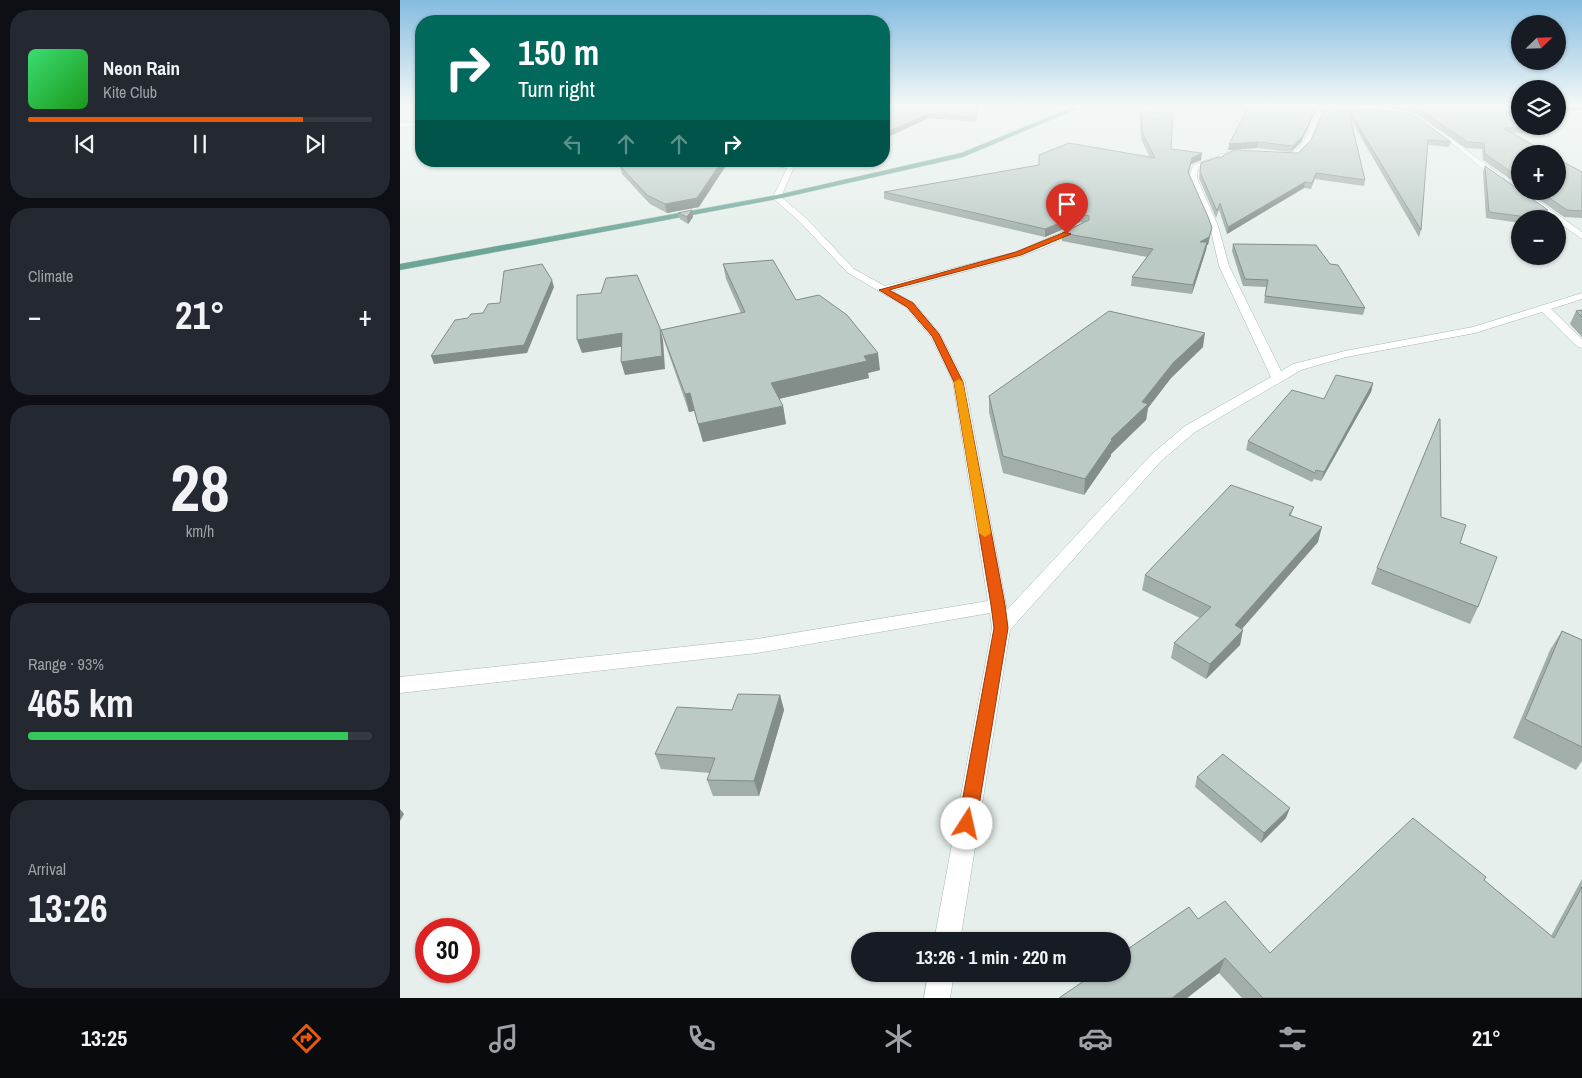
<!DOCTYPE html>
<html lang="en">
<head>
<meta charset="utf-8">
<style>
	:root { --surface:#171b24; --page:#242831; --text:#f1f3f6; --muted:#9ea1a6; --line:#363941; --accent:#ea580c }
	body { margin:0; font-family:"Archivo Narrow",sans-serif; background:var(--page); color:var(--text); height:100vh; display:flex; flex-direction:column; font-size:19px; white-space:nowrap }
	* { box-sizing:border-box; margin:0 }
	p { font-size:16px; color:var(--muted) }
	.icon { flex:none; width:28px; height:28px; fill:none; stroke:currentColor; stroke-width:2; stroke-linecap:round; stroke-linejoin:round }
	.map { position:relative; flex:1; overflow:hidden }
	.side { display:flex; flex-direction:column; gap:10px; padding:10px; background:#0d0f14; width:400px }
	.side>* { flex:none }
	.top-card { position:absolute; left:15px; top:15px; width:475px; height:152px; border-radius:20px; box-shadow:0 1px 4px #0004; background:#00695c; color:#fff; overflow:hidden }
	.needle { width:32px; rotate:67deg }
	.tools { position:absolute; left:1111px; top:15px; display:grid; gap:10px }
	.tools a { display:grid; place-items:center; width:55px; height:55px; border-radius:50%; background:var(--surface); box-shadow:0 1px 4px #0004; font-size:25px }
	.speed { position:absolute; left:15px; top:918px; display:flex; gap:10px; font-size:25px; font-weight:700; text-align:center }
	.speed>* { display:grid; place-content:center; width:65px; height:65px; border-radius:50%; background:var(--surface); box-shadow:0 1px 4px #0004; line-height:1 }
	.speed .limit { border:8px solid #d22; background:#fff; color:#111 }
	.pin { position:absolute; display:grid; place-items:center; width:42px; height:42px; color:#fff; margin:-51px -21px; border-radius:50% 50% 50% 0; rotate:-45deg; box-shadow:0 0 5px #0007 }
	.pin .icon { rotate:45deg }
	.me { position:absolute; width:55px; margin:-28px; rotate:10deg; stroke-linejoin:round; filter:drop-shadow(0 0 4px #0008) }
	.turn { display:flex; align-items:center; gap:18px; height:105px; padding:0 20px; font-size:22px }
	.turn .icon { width:65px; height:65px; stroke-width:2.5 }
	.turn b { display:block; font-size:35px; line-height:42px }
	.lanes { display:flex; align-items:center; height:48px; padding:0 20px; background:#0003; justify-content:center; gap:25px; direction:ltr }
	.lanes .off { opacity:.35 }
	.big { font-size:38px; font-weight:800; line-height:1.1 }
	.side .widget { flex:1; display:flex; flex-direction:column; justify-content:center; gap:8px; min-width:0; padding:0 18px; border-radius:20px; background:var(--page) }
	.side .dial { align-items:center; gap:0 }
	.dial b { font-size:65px; line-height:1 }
	.song { display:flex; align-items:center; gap:15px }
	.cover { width:60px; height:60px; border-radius:8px; background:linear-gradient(135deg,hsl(140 70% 55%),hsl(120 70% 35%)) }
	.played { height:5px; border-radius:2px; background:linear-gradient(90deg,var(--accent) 80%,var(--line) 80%) }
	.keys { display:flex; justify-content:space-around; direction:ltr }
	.heat { display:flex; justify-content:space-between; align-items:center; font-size:28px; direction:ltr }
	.charge { height:8px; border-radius:4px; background:linear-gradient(90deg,#34c759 93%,var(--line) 0) }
	.trip { position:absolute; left:451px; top:932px; width:280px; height:50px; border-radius:25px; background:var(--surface); box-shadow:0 1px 4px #0004; font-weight:800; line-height:50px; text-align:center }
	.tab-bar { display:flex; height:80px; justify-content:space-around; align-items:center; background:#090b0e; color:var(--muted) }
	.tab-bar .icon { width:35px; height:35px }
	.tab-bar .active { color:var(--accent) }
	.tab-bar b { font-size:22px; color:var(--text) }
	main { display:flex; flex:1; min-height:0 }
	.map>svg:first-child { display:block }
</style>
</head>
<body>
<main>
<section class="side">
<div class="widget">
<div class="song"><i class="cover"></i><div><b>Neon Rain</b><p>Kite Club</p></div></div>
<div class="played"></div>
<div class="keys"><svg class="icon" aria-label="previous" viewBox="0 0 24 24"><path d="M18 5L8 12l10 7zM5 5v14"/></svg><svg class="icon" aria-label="pause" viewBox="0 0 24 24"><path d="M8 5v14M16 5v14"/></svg><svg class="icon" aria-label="next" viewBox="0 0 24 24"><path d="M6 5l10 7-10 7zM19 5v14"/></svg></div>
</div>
<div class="widget"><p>Climate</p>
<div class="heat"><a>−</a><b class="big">21°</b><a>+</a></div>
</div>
<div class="widget dial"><b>28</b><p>km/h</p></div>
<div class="widget"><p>Range · 93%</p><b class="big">465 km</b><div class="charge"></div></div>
<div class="widget"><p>Arrival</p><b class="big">13:26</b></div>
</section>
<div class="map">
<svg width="1182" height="998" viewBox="0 0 1182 998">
	<rect width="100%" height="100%" fill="#e6efeb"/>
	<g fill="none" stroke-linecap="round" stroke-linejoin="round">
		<defs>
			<g id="minor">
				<path d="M972 106C1013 108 1046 134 1077 158 1086 165 1097 171 1105 179L1098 181C1065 155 1028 117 985 110 966 107 946 111 927 112L922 114C916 133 902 171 876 155L879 153 891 154C907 144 910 128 917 112L926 108Z"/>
				<polygon points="21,122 21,126 0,127 0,123"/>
				<polygon points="844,149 846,150 846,152 834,154 798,167 797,178 818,226 829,266 881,371 893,364 945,351 1073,327 1182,293 1182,299 1151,309 1182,339 1182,348 1178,347 1142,312 1075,333 946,357 901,370 795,432 761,461 610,630 560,941 534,941 592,628 590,613 357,653 0,693 0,677 357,639 588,601 553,382 531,337 506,307 448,273 400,222 374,199 373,197 387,168 343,161 389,164 392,161 400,161 394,167 381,197 406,218 454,269 485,286 616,252 676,226 683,228 648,246 622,256 492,291 514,303 540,334 565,382 607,610 751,455 785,426 871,377 819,266 810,226 789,178 793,165 831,151"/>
				<polygon points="1127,197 1133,197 1182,232 1182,239 1158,222 1158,219 1152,219 1127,201"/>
				<polygon points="528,974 554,974 550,998 524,998"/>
			</g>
			<polygon id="major" points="676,106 683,106 563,157 377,199 0,270 0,264 377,195 561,153"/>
		</defs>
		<use href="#minor" stroke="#a8b8b2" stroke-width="1"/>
		<use href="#major" stroke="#c2cac8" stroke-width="1"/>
		<use href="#minor" fill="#fff" fill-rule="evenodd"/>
		<use href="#major" fill="#6aa596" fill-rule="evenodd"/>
	</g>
	<g fill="#a1aea9">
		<polygon points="484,106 578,106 576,122 529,118"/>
		<polygon points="837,106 938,106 926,106 916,110 901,142 891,152 857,148 828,150 845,114"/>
		<polygon points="968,106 1120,106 1110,116 1130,128 1128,134 1113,133 1120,154 1120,186 1083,160 1082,149 1066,148 1018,115 993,108"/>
		<polygon points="950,109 1051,142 1049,147 1028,145 1021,230 1019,237 951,120 965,180 964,186 915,179 911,189 904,188 827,234 819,210 816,218 799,178 801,163 822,157 898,153"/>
		<polygon points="741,112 771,149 802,153 801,160 791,164 789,173 810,236 808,245 807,245 806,250 792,294 731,286 732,277 747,257 662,241 662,233 683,223 680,222 645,237 484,199 484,192 750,158 741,139 740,118"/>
		<polygon points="220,166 299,207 267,213 250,204 222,174"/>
		<polygon points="1085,166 1148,210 1145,216 1141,216 1139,219 1120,219 1120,223 1086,218 1083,172"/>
		<polygon points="1182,172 1182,218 1164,217 1127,191 1158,191"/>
		<polygon points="292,210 293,217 288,224 280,219 278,213"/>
		<polygon points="833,244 930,264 965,308 963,315 864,303 866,287 843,286 832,251"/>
		<polygon points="323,264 396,300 480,370 468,373 469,378 379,399 383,406 386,424 303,442 294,411 289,412 266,346 261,330 341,313 326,279"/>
		<polygon points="1182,310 1182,337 1170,324 1176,311"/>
		<polygon points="803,347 771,378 748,408 746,420 711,454 711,456 684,495 603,473 589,412 589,396"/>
		<polygon points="973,383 971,392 921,481 914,479 912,482 846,450 848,441 924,399"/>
		<polygon points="894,507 891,515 918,542 842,629 840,645 806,679 771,658 774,643 800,618 742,590 745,575"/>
		<polygon points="1041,517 1060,543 1078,607 1070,624 971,584 977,568"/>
		<polygon points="1162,631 1182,640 1182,761 1176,770 1113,738 1150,650"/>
		<polygon points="380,695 384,710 359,796 313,796 307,780 310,773 261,769 255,754 332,710"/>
		<polygon points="797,777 886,818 861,843 795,787"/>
		<polygon points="1086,877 1084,880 1151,936 1182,879 1182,998 842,998 819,973 787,998 659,998 798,919 870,953"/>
	</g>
	<g fill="#838d89">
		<polygon points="917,106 926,106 916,110 901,142 891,152 893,146"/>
		<polygon points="1182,106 1182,110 1158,112 1158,107"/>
		<polygon points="1120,110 1120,115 1101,117 1103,112"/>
		<polygon points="529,114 529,118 484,139 484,133"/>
		<polygon points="858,142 857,148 828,150 829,144"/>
		<polygon points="802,153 801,160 791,164 787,179 788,172 792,158"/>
		<polygon points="322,161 329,161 299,207 267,213 265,204"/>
		<polygon points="905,182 904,188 827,234 828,227"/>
		<polygon points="292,210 293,217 288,224 287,217"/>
		<polygon points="681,214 680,222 645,237 645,229"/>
		<polygon points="812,228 810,236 808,245 807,245 806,250 792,294 800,242"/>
		<polygon points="152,280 154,287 127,353 34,364 31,356"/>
		<polygon points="260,328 263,340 265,369 225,375 221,362"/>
		<polygon points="222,333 226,346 182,353 177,340"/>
		<polygon points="805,333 803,347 771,378 748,408 746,420 711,454 711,456 684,495 685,479 711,439 742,402 773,363"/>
		<polygon points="478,353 480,370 468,373 469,378 374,400 371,383 464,356"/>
		<polygon points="973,383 971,392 921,481 924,472"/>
		<polygon points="290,393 294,411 289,412 285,394"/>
		<polygon points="383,406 386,424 303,442 298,424"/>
		<polygon points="922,527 918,542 832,640 835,625"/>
		<polygon points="843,630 840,645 806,679 810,664"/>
		<polygon points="380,695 384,710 359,796 354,781"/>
		<polygon points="890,808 886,818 861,843 864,833"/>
		<polygon points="0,809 4,814 0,821"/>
		<polygon points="825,958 819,973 787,998 772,998"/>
	</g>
	<g fill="#bbcac4" stroke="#838d89">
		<polygon points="484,106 577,106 576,118 529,114 484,133"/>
		<polygon points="843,106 917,106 903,136 893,146 858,142 829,144 847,110"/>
		<polygon points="1004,106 1120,106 1120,110 1103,112 1120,122 1120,126 1127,126 1130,128 1103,128 1149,154 1120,154 1120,178 1085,154 1084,143 1068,142 1020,110"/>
		<polygon points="1158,106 1177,106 1158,107"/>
		<polygon points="928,109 972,109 1004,113 1015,116 1051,142 1028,140 1021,230 948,109 965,180 916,173 912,183 905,182 828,227 820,203 817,211 800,172 801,163 818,157 822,157 824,155 835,150 898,153 911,140 923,111"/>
		<polygon points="741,112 773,113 771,149 802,153 792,158 788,172 809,219 812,228 809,237 800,242 807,242 793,285 732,277 753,249 662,233 689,220 689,216 681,214 645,229 484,192 639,165 639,155 669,143 755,158 742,132"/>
		<polygon points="1158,159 1182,172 1182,211 1167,210 1139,191 1158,191"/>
		<polygon points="250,161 322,161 297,198 265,204 247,195 220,166"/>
		<polygon points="1085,166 1148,210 1139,210 1142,219 1089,212"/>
		<polygon points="292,210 287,217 278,213"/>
		<polygon points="833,244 916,245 930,264 938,265 965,308 865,296 868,280 845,279"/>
		<polygon points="373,260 396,300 419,295 447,315 478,353 464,356 467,361 371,383 383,406 298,424 290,393 285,394 261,330 345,312 323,264"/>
		<polygon points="142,264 152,280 124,345 31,356 55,320 68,318 71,314 83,313 88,304 100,303 104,271"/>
		<polygon points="237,275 260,328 262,356 221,362 222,333 177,340 177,295 201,293 206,278"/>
		<polygon points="1182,310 1182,317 1176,311"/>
		<polygon points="709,311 805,333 773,363 742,402 748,404 711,439 712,440 685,479 603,456 589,396"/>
		<polygon points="936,375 973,383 924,472 916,470 915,473 848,441 892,390 924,399"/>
		<polygon points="1039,419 1040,419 1041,517 1066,525 1060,543 1097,557 1078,607 977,568"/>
		<polygon points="831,485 894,507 889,515 922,527 835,625 843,630 810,664 774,643 811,607 745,575"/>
		<polygon points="1162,631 1182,640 1182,747 1125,719"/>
		<polygon points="338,694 380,695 354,781 307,780 315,758 255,754 277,707 332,710"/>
		<polygon points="823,754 890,808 864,833 797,777"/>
		<polygon points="1013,818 1086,877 1084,880 1154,938 1182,887 1182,998 863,998 825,958 772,998 659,998 694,974 722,974 722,953 789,907 798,919 825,901 870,953"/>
	</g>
	<linearGradient id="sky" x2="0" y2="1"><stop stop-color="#84bce0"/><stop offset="0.43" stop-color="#f4f8f6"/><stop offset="1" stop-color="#f4f8f6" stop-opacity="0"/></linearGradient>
	<rect width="1182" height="246" fill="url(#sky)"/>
	<polygon fill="#ea580c" stroke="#983908" points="665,232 671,234 621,255 489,290 513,303 539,334 563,382 605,605 608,628 576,824 573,829 567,832 561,829 558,824 594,628 591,605 554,382 532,336 507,307 479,290 616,252"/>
	<polygon fill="#f59e0b" points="559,379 563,382 591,533 585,537 579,533 554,382"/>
</svg>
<div class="tools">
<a><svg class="needle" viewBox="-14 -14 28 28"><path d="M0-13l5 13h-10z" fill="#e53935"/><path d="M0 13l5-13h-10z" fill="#9ea1a6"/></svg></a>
<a><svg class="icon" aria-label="layers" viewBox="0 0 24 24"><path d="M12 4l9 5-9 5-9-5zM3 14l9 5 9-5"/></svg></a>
<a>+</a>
<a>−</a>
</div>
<div class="speed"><div class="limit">30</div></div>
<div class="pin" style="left:667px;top:234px;background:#d93025"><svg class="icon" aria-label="arrive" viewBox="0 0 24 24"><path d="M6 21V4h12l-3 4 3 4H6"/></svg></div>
<svg class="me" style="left:567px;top:824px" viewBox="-20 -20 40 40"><circle r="19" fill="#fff"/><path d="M0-13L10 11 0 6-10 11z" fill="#ea580c"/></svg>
<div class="trip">13:26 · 1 min · 220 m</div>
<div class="top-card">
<div class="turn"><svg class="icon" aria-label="right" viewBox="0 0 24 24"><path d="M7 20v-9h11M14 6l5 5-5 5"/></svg><div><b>150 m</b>Turn right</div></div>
<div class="lanes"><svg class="icon off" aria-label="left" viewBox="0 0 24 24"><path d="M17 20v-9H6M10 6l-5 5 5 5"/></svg><svg class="icon off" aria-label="ahead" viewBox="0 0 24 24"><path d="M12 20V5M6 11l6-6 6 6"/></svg><svg class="icon off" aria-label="ahead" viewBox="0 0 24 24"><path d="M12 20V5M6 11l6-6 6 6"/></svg><svg class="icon" aria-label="right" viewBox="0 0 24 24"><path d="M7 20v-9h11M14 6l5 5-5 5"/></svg></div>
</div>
</div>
</main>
<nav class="tab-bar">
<b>13:25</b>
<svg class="icon active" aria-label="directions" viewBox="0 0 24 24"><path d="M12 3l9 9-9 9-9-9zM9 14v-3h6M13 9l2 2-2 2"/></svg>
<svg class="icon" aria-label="music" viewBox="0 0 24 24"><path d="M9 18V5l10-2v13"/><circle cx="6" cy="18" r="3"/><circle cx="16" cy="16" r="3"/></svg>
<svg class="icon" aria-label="phone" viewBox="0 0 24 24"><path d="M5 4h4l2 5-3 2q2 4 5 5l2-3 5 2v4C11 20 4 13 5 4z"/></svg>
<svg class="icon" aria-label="climate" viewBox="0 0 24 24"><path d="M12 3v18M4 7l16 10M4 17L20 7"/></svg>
<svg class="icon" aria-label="car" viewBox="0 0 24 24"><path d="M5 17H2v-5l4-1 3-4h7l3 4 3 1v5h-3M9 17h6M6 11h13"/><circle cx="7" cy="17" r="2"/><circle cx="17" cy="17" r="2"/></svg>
<svg class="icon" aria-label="filters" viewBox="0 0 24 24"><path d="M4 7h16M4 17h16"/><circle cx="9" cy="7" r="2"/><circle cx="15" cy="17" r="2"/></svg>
<b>21°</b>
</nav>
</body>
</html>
